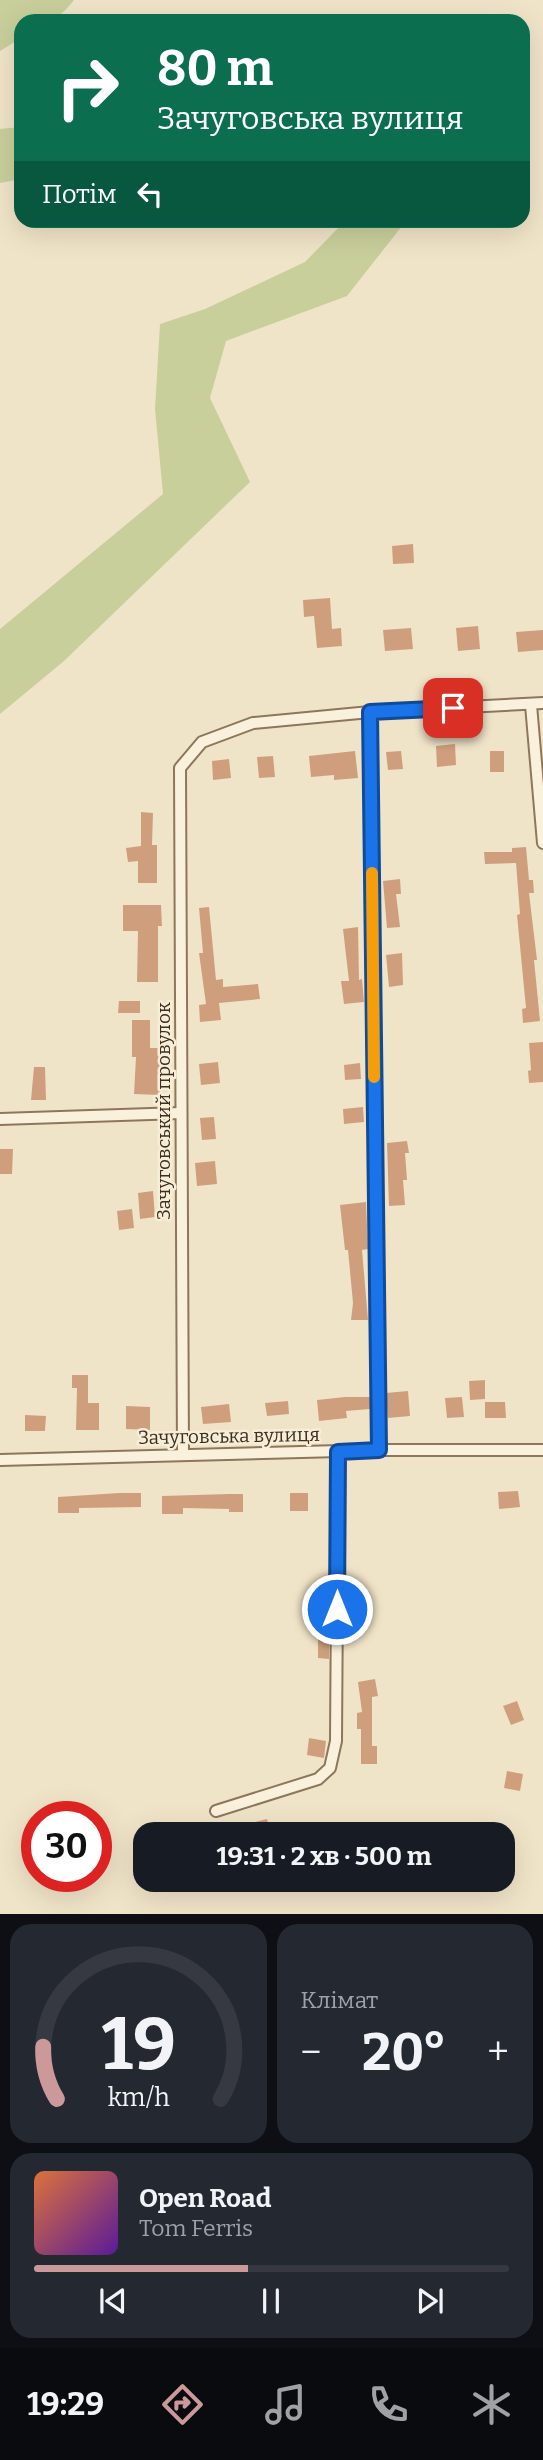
<!DOCTYPE html>
<html lang="uk">
<head>
<meta charset="utf-8">
<style>
	:root { --surface:#171b24; --page:#242831; --text:#f1f3f6; --muted:#9ea1a6; --line:#363941; --accent:#cc999b }
	body { margin:0; font-family:Bitter,serif; background:var(--page); color:var(--text); height:100vh; display:flex; flex-direction:column; font-size:26px; white-space:nowrap }
	* { box-sizing:border-box; margin:0 }
	p { font-size:23px; color:var(--muted) }
	.icon { flex:none; width:38px; height:38px; fill:none; stroke:currentColor; stroke-width:2; stroke-linecap:round; stroke-linejoin:round }
	.map { position:relative; height:1914px; overflow:hidden }
	.side { display:flex; flex-direction:column; gap:10px; padding:10px; background:#0d0f14; flex:1 }
	.side>* { flex:none }
	.banner { position:absolute; left:14px; top:14px; width:516px; height:214px; border-radius:21px; box-shadow:0 7px 28px #0002; background:#0b6e4f; color:#fff; overflow:hidden }
	.speed { position:absolute; left:21px; top:1801px; display:flex; gap:14px; font-size:35px; font-weight:700; text-align:center }
	.speed>* { display:grid; place-content:center; width:91px; height:91px; border-radius:50%; background:var(--surface); box-shadow:0 7px 28px #0002; line-height:1 }
	.speed .limit { border:10px solid #d22; background:#fff; color:#111 }
	.pin { position:absolute; display:grid; place-items:center; width:60px; height:60px; color:#fff; margin:-30px; border-radius:14px; box-shadow:0 4px 10px #0006 }
	.me { position:absolute; width:77px; margin:-38px; rotate:0deg; stroke-linejoin:round; filter:drop-shadow(0 0 5px #0008) }
	.turn { display:flex; align-items:center; gap:24px; height:147px; padding:0 28px; font-size:32px }
	.turn .icon { width:91px; height:91px; stroke-width:2.5 }
	.turn b { display:block; font-size:49px; line-height:60px }
	.then { display:flex; align-items:center; height:66px; padding:0 28px; background:#0003; gap:14px; font-size:26px }
	.big { font-size:52px; font-weight:700; line-height:1.1 }
	.side .widget { flex:1; display:flex; flex-direction:column; justify-content:center; gap:10px; min-width:0; padding:0 24px; border-radius:21px; background:var(--page) }
	.side .dial { align-items:center; gap:0 }
	.dial svg { height:182px; overflow:visible; fill:none; stroke:var(--line); stroke-width:7; stroke-linecap:round; text-anchor:middle }
	.dial text { fill:var(--text); stroke:none }
	.song { display:flex; align-items:center; gap:21px }
	.cover { width:84px; height:84px; border-radius:10px; background:linear-gradient(135deg,hsl(20 70% 55%),hsl(270 70% 35%)) }
	.played { height:7px; border-radius:4px; background:linear-gradient(90deg,var(--accent) 45%,var(--line) 45%) }
	.keys { display:flex; justify-content:space-around; direction:ltr }
	.heat { display:flex; justify-content:space-between; align-items:center; font-size:38px; direction:ltr }
	.side .tiles { flex:1; display:grid; gap:10px; grid-template-columns:1fr 1fr }
	.widget:last-child { grid-column:span 2 }
	.trip { position:absolute; left:133px; top:1822px; width:382px; height:70px; border-radius:21px; background:var(--surface); box-shadow:0 7px 28px #0002; font-weight:700; line-height:70px; text-align:center }
	.tab-bar { display:flex; height:112px; justify-content:space-around; align-items:center; background:#090b0e; color:var(--muted) }
	.tab-bar .icon { width:49px; height:49px }
	.tab-bar .active { color:var(--accent) }
	.tab-bar b { font-size:32px; color:var(--text) }
	.map>svg:first-child { display:block }
</style>
</head>
<body>
<div class="map">
<svg width="543" height="1914" viewBox="0 0 543 1914">
	<rect width="100%" height="100%" fill="#f0e4c8"/>
	<g fill="#c9cf9b">
		<path d="M0 0H74C56 23 49 21 21 21V38L0 51Z"/>
		<polygon points="21,127 21,179 0,183 0,129"/>
		<polygon points="345,221 406,221 347,296 226,341 210,398 250,482 64,661 0,714 0,629 163,494 155,409 160,324 205,309 305,262"/>
	</g>
	<g fill="#cf9f7d">
		<polygon points="413,544 414,563 393,564 392,546"/>
		<polygon points="330,598 332,629 341,628 342,646 317,648 314,616 304,617 303,600"/>
		<polygon points="478,626 480,649 458,651 456,628"/>
		<polygon points="411,628 413,649 385,651 383,630"/>
		<polygon points="543,630 543,650 518,652 516,632"/>
		<polygon points="455,744 456,765 437,767 436,746"/>
		<polygon points="355,751 358,778 334,780 334,775 311,777 309,756"/>
		<polygon points="401,751 403,769 388,770 386,752"/>
		<rect x="490" y="751" width="14" height="21"/>
		<polygon points="273,756 275,777 259,778 257,757"/>
		<polygon points="229,759 231,778 213,780 212,761"/>
		<polygon points="141,812 153,813 152,845 157,845 157,883 138,883 138,861 128,862 126,848 141,846"/>
		<polygon points="526,847 529,880 533,880 534,893 529,893 537,960 534,960 540,1021 523,1023 522,1009 526,1008 517,915 520,914 516,863 485,864 484,852 512,852 512,848"/>
		<polygon points="400,879 401,894 396,894 400,927 387,928 383,881"/>
		<polygon points="123,905 161,905 162,926 158,926 158,982 137,982 138,931 123,931"/>
		<polygon points="209,907 216,980 223,979 223,987 258,984 260,999 219,1003 221,1020 200,1022 199,1005 206,1004 199,953 203,953 199,908"/>
		<polygon points="358,927 359,980 362,979 364,1002 344,1004 341,981 349,981 343,929"/>
		<polygon points="402,953 403,985 389,987 386,955"/>
		<polygon points="119,1001 140,1001 140,1013 118,1013"/>
		<polygon points="132,1020 150,1020 150,1048 162,1048 160,1095 134,1094 136,1057 132,1057"/>
		<polygon points="543,1042 543,1082 529,1083 528,1071 531,1070 529,1043"/>
		<polygon points="218,1062 220,1083 201,1085 199,1064"/>
		<polygon points="360,1063 361,1079 345,1080 344,1065"/>
		<polygon points="34,1067 45,1067 46,1100 31,1100"/>
		<polygon points="363,1107 364,1122 344,1124 343,1109"/>
		<polygon points="214,1117 216,1139 202,1140 200,1118"/>
		<polygon points="407,1141 409,1153 405,1153 407,1180 403,1180 405,1205 389,1206 387,1143"/>
		<polygon points="0,1149 13,1149 12,1174 0,1174"/>
		<polygon points="215,1161 217,1184 197,1186 195,1163"/>
		<polygon points="153,1191 155,1217 140,1219 138,1193"/>
		<polygon points="366,1202 368,1249 362,1250 368,1320 351,1320 353,1303 348,1250 345,1250 340,1205"/>
		<polygon points="132,1209 134,1228 119,1230 117,1211"/>
		<polygon points="72,1375 88,1375 88,1403 99,1403 99,1430 76,1430 77,1388 72,1388"/>
		<polygon points="485,1380 485,1399 470,1400 469,1381"/>
		<polygon points="408,1391 410,1416 388,1418 386,1393"/>
		<polygon points="345,1397 370,1397 370,1409 346,1411 347,1418 319,1421 317,1400"/>
		<polygon points="462,1397 464,1417 447,1418 445,1398"/>
		<polygon points="288,1401 289,1414 267,1416 265,1403"/>
		<polygon points="485,1402 505,1402 506,1418 485,1418"/>
		<polygon points="229,1404 231,1422 203,1424 201,1407"/>
		<polygon points="126,1406 150,1407 150,1430 126,1429"/>
		<polygon points="25,1415 46,1416 45,1431 25,1431"/>
		<polygon points="518,1491 520,1507 499,1509 498,1492"/>
		<polygon points="119,1493 141,1493 141,1507 79,1508 79,1513 58,1513 58,1497"/>
		<rect x="290" y="1493" width="18" height="18"/>
		<polygon points="229,1494 243,1494 243,1512 229,1512 229,1509 183,1508 183,1514 162,1514 162,1496"/>
		<polygon points="308,1601 329,1602 329,1659 318,1658 318,1623 307,1623"/>
		<polygon points="375,1679 378,1696 372,1697 372,1746 377,1746 377,1764 361,1764 361,1729 357,1729 357,1713 362,1712 358,1682"/>
		<polygon points="517,1701 524,1720 511,1725 503,1706"/>
		<polygon points="309,1738 326,1741 324,1758 307,1755"/>
		<polygon points="507,1771 523,1774 520,1791 504,1788"/>
		<polygon points="267,1819 271,1834 250,1834 247,1824"/>
	</g>
	<g fill="none" stroke-linecap="round" stroke-linejoin="round">
		<defs>
			<g id="minor">
				<polyline points="531,705 543,843"/>
				<polyline points="370,712 378,1450"/>
				<polyline points="0,1119 181,1113"/>
				<polyline points="183,1455 180,768 202,742 253,723 370,712 543,703"/>
				<polyline points="0,1460 378,1450 543,1450"/>
				<polyline points="216,1811 318,1779 330,1768 336,1741 338,1452"/>
			</g>
		</defs>
		<use href="#minor" stroke="#8d765c" stroke-width="14"/>
		<use href="#minor" stroke="#faf1dc" stroke-width="10"/>
	</g>
	<g fill="none" stroke-linecap="round" stroke-linejoin="round">
		<defs>
			<polyline id="route" points="337,1609 338,1452 379,1450 370,712 453,708"/>
		</defs>
		<use href="#route" stroke="#114b97" stroke-width="18"/>
		<use href="#route" stroke="#1a73e8" stroke-width="12"/>
		<polyline stroke="#f59e0b" stroke-width="12" points="372,873 374,1077"/>
	</g>
	<g text-anchor="middle" dominant-baseline="central" stroke-width="5" stroke-linejoin="round" paint-order="stroke">
		<g font-size="19" fill="#3d2e20" stroke="#f7eed8">
			<text transform="translate(163 1111) rotate(-90)">Зачуговський провулок</text>
			<text transform="translate(229 1436) rotate(-1)">Зачуговська вулиця</text>
		</g>
	</g>
</svg>
<div class="speed"><div class="limit">30</div></div>
<div class="pin" style="left:453px;top:708px;background:#d93025"><svg class="icon" aria-label="arrive" viewBox="0 0 24 24"><path d="M6 21V4h12l-3 4 3 4H6"/></svg></div>
<svg class="me" style="left:337px;top:1609px" viewBox="-20 -20 40 40"><circle r="17" fill="#1a73e8" stroke="#fff" stroke-width="3"/><path d="M0-11L8 9 0 5-8 9z" fill="#fff"/></svg>
<div class="trip">19:31 · 2 хв · 500 m</div>
<div class="banner">
<div class="turn"><svg class="icon" aria-label="right" viewBox="0 0 24 24"><path d="M7 20v-9h11M14 6l5 5-5 5"/></svg><div><b>80 m</b>Зачуговська вулиця</div></div>
<div class="then">Потім<svg class="icon" aria-label="left" viewBox="0 0 24 24"><path d="M17 20v-9H6M10 6l-5 5 5 5"/></svg></div>
</div>
</div>
<section class="side">
<div class="tiles">
<div class="widget dial"><svg viewBox="0 0 100 80">
<path d="M14 69A42 42 0 1 1 86 69"/>
<path d="M14 69A42 42 0 0 1 8 46" stroke="#cc999b"/>
<text x="50" y="56" font-size="32" font-weight="700">19</text>
<text x="50" y="72" font-size="11">km/h</text>
</svg></div>
<div class="widget"><p>Клімат</p>
<div class="heat"><a>−</a><b class="big">20°</b><a>+</a></div>
</div>
<div class="widget">
<div class="song"><i class="cover"></i><div><b>Open Road</b><p>Tom Ferris</p></div></div>
<div class="played"></div>
<div class="keys"><svg class="icon" aria-label="previous" viewBox="0 0 24 24"><path d="M18 5L8 12l10 7zM5 5v14"/></svg><svg class="icon" aria-label="pause" viewBox="0 0 24 24"><path d="M8 5v14M16 5v14"/></svg><svg class="icon" aria-label="next" viewBox="0 0 24 24"><path d="M6 5l10 7-10 7zM19 5v14"/></svg></div>
</div>
</div>
</section>
<nav class="tab-bar">
<b>19:29</b>
<svg class="icon active" aria-label="directions" viewBox="0 0 24 24"><path d="M12 3l9 9-9 9-9-9zM9 14v-3h6M13 9l2 2-2 2"/></svg>
<svg class="icon" aria-label="music" viewBox="0 0 24 24"><path d="M9 18V5l10-2v13"/><circle cx="6" cy="18" r="3"/><circle cx="16" cy="16" r="3"/></svg>
<svg class="icon" aria-label="phone" viewBox="0 0 24 24"><path d="M5 4h4l2 5-3 2q2 4 5 5l2-3 5 2v4C11 20 4 13 5 4z"/></svg>
<svg class="icon" aria-label="climate" viewBox="0 0 24 24"><path d="M12 3v18M4 7l16 10M4 17L20 7"/></svg>
</nav>
</body>
</html>
